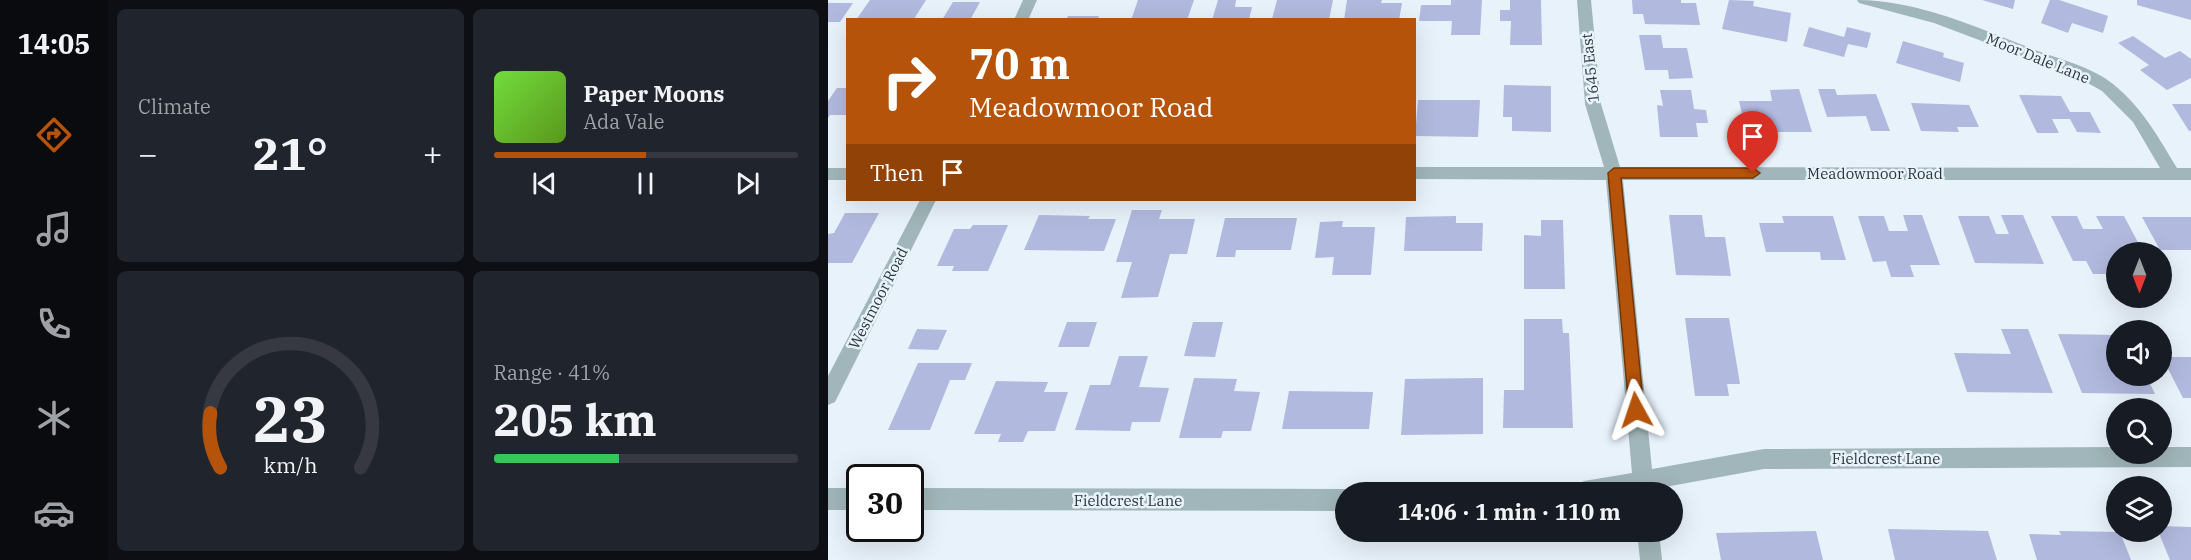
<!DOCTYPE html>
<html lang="en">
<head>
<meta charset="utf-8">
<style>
	:root { --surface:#171b24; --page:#20242c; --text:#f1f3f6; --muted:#9ea1a6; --line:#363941; --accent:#b45309 }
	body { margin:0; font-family:"IBM Plex Serif",serif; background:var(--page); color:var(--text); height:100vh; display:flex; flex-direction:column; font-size:22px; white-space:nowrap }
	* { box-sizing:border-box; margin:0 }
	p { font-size:20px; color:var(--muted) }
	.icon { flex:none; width:33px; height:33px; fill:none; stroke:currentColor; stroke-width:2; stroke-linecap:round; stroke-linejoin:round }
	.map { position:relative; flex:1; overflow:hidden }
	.side { display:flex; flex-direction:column; gap:9px; padding:9px; background:#0d0f14; width:720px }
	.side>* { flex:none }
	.hud { position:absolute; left:18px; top:18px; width:570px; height:183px; border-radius:0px; box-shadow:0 6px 24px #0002; background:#b45309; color:#fff; overflow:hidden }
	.needle { width:39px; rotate:180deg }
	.tools { position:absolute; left:1278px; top:242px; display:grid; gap:12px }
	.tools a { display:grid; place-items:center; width:66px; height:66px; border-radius:50%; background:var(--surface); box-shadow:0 6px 24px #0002; font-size:30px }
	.speed { position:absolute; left:18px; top:464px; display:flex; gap:12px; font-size:30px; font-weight:700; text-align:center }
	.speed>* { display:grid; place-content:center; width:78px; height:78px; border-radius:50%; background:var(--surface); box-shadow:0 6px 24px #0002; line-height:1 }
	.speed .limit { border:3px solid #111; border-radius:9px; background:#fff; color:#111 }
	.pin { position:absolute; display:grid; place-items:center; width:51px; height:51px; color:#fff; margin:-62px -26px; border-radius:50% 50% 50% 0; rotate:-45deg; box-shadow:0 0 6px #0007 }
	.pin .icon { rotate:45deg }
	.me { position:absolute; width:66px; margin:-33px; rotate:355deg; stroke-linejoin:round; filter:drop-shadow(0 0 4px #0008) }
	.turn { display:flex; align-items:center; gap:21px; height:126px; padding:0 24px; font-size:27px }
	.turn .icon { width:78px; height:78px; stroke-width:2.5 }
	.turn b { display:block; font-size:42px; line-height:51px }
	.then { display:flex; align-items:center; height:57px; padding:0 24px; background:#0003; gap:12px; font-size:22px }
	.big { font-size:45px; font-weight:800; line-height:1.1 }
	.side .widget { flex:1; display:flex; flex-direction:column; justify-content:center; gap:9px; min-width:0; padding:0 21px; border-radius:9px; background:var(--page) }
	.side .dial { align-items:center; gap:0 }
	.dial svg { height:156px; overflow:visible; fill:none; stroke:var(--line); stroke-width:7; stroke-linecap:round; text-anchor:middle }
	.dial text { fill:var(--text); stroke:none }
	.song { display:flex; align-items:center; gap:18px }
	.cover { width:72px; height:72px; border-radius:9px; background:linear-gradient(135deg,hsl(100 70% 55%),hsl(90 70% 35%)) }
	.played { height:6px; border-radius:3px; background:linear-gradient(90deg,var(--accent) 50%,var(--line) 50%) }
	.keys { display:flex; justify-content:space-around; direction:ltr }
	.heat { display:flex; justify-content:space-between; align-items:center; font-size:33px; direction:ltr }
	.charge { height:9px; border-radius:4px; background:linear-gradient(90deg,#34c759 41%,var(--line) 0) }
	.side .tiles { flex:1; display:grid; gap:9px; grid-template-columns:repeat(2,1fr) }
	.trip { position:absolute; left:507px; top:482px; width:348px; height:60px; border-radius:30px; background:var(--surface); box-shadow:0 6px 24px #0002; font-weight:800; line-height:60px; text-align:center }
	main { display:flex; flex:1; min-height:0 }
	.dock { display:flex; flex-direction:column; width:108px; justify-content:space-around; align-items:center; background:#090b0e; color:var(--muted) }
	.dock .icon { width:42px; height:42px }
	.dock .active { color:var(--accent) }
	.dock b { font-size:27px; color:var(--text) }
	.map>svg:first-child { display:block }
</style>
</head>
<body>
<main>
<nav class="dock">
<b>14:05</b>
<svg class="icon active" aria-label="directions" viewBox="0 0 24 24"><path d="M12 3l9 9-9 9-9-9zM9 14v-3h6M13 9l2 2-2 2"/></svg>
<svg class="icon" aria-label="music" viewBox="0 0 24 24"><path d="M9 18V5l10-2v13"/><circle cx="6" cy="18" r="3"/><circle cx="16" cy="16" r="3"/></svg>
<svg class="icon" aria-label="phone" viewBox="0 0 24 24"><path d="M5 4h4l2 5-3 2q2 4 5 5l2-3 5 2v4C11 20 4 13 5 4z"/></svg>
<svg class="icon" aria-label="climate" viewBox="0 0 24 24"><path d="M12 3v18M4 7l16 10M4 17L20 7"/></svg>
<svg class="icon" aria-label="car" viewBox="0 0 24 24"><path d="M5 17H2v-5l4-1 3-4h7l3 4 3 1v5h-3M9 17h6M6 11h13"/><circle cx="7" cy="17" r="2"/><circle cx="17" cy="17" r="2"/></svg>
</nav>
<section class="side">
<div class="tiles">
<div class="widget"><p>Climate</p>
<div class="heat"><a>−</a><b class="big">21°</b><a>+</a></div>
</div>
<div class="widget">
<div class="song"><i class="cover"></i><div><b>Paper Moons</b><p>Ada Vale</p></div></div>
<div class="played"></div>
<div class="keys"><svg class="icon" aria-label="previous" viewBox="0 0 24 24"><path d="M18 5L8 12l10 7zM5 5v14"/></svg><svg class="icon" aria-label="pause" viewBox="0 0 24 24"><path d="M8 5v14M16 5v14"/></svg><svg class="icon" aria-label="next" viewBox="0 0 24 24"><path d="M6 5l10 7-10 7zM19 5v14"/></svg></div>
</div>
<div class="widget dial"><svg viewBox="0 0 100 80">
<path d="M14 69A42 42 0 1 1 86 69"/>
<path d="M14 69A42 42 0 0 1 9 41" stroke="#b45309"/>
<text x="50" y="56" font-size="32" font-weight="700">23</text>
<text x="50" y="72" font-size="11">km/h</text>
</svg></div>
<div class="widget"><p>Range · 41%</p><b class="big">205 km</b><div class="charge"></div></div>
</div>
</section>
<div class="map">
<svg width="1363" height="560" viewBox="0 0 1363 560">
	<rect width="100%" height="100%" fill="#e8f2fb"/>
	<g fill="#b1b9de">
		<polygon points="42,0 98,0 86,19 28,20"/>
		<polygon points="310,0 366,0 359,20 303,20"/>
		<polygon points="390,0 408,0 407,7 424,7 421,20 384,20"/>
		<polygon points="449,0 505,0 501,20 444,19"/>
		<polygon points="519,0 554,0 553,3 574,3 571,20 516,20"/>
		<polygon points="623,0 654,0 652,35 623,35 624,21 591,21 593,5 623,5"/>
		<polygon points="682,0 713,0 714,45 682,45 683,21 672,21 672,10 682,10"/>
		<polygon points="804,0 853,0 853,3 868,3 872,25 817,24 815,14 805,14"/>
		<polygon points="901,0 926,1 925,6 963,13 959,42 894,29"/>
		<polygon points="1154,0 1187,0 1185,9"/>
		<polygon points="1222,0 1231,0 1280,16 1275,33 1244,23 1240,33 1213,23"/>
		<polygon points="1309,0 1363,0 1363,20 1309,5"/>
		<polygon points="125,2 152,2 142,20 114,20"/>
		<polygon points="0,3 25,3 12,22 0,22"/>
		<polygon points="240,16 271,16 269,20 238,20"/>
		<polygon points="981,27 1016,37 1019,27 1043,33 1039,48 1020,44 1016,57 975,46"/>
		<polygon points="811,35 833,35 835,48 859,48 865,78 841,79 840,70 817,70"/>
		<polygon points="1305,36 1337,58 1352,51 1363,59 1363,78 1339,90 1312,70 1321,65 1290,43"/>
		<polygon points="1075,41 1116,53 1115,57 1136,63 1132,82 1068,63"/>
		<polygon points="676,85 723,86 723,132 684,131 684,117 675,117"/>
		<polygon points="9,88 20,88 20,115 2,115 0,118 0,101"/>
		<polygon points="971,89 984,132 949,132 946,122 916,122 911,101 944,101 942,90"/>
		<polygon points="990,89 1007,89 1009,95 1048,94 1062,131 1043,131 1038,116 999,117"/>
		<polygon points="832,90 863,90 866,109 878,110 880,123 868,123 870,137 832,137 829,105 835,106"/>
		<polygon points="1191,95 1233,96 1242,112 1262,112 1273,133 1249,132 1242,119 1224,119 1231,133 1209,133"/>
		<polygon points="590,100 652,100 650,137 587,136"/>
		<polygon points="1083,103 1141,105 1151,127 1129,127 1131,132 1093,131"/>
		<polygon points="1344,104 1363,104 1363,131 1361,131"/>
		<polygon points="304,210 334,210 331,219 367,219 359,254 342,254 330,297 293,298 304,262 288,262"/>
		<polygon points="17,213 51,213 24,263 0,263 0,234 6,233"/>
		<polygon points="211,215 262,216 260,219 288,219 276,251 196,250"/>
		<polygon points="841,215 874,215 877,237 897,237 903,276 848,275"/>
		<polygon points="1075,215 1094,215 1112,265 1082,265 1086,277 1063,277 1058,261 1045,262 1030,216 1056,216 1061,231 1080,231"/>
		<polygon points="1173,215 1195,215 1216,264 1147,263 1130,216 1161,216 1168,234 1181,234"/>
		<polygon points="628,216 628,223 655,223 654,251 576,251 578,217"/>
		<polygon points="954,216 1005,216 1018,260 993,260 992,252 938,252 931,223 956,223"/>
		<polygon points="1223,216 1249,216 1255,229 1275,229 1268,216 1296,216 1315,252 1288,252 1288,274 1265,274 1258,261 1245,261"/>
		<polygon points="1314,217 1363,217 1363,250 1332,250"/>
		<polygon points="397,218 469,218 463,250 408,250 407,257 388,257"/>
		<polygon points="713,220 735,220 737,289 696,289 696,235 713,236"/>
		<polygon points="515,221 514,227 547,227 543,275 504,275 506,257 487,258 492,222"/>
		<polygon points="145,225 180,225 160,271 124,271 126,266 109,266 126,229 142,229"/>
		<polygon points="857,318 901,318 912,384 899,384 901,396 867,396"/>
		<polygon points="696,319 734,319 735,333 741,333 745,428 675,428 676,390 696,390"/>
		<polygon points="239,322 269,322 261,347 230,347"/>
		<polygon points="365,322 395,322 387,357 356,356"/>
		<polygon points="89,329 119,330 110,350 80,349"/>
		<polygon points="1173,329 1200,329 1225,393 1139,392 1126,353 1183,354"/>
		<polygon points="1230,334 1287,335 1288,375 1318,375 1327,394 1254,393"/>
		<polygon points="291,356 320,356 311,387 341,388 332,422 304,422 302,431 247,430 262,385 282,385"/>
		<polygon points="1334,357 1363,357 1363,398 1355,398"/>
		<polygon points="90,363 144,363 137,380 122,380 102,430 60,430"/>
		<polygon points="366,378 409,379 406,391 432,392 423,431 395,431 393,438 351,438"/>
		<polygon points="655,378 655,434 573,435 577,379"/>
		<polygon points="168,381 220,382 216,392 240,392 227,431 200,431 195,442 170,442 173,434 146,434"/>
		<polygon points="461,391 545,392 541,429 454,429"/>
		<polygon points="1334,526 1363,527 1363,560 1342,560 1330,531 1334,531"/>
		<polygon points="1060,529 1160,531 1169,560 1067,560"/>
		<polygon points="988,531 995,560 893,560 888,533"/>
		<polygon points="1231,531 1292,532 1303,560 1209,560 1201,534 1233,535"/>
	</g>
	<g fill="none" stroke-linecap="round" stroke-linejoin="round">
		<g fill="#a1b6ba" fill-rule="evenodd">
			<polygon points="195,0 209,0 200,20 186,20"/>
			<path d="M749 0H763L773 104 792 167 1332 168 1305 122 1274 91 1249 77 1106 23 1031 3 1029 0C1091 0 1152 29 1210 51 1234 60 1264 67 1285 84 1314 107 1330 137 1349 168H1363V180H795L824 469 936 449 1288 447V453H1334V447H1363V467L936 469 826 489 827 492H745L749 485 756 481 804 473 778 180 586 179V167H776L757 104Z"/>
			<rect x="0" y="168" width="20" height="12"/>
			<polygon points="92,200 108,200 7,402 0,405 0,376"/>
			<rect x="0" y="488" width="32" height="22"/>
			<polygon points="82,488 518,489 524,492 518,492 518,511 82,510"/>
			<polygon points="809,531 831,531 834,560 812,560"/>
		</g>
	</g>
	<polygon fill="#b45309" stroke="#753606" stroke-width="1.5" points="786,168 925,168 932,173 925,178 793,178 816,410 814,415 808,417 803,415 801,410 780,173"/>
	<g text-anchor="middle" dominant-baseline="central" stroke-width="5" stroke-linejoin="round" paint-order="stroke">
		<g font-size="15" fill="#2c363e" stroke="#e8f2fb">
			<text transform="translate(1210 58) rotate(22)">Moor Dale Lane</text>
			<text transform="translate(762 68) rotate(-96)">1645 East</text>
			<text x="1047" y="173">Meadowmoor Road</text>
			<text transform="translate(50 298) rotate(-63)">Westmoor Road</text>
			<text x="1058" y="458">Fieldcrest Lane</text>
			<text x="300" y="500">Fieldcrest Lane</text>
		</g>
	</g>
</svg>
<div class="tools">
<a><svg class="needle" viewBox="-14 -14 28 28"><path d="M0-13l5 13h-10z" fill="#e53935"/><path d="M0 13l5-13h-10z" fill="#9ea1a6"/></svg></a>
<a><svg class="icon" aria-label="sound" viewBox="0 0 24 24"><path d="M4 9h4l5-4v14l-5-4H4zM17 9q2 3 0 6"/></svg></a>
<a><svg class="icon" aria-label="search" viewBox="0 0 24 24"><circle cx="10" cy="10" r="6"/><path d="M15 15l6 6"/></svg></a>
<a><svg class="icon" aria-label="layers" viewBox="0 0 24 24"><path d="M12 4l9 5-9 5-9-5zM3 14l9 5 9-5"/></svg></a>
</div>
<div class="speed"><div class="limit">30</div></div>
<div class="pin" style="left:925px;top:173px;background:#d93025"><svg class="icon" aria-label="arrive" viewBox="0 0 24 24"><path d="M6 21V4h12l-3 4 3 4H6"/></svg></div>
<svg class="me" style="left:808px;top:410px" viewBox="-20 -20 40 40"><path d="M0-17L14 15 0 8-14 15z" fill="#b45309" stroke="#fff" stroke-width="4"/></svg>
<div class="trip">14:06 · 1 min · 110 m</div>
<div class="hud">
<div class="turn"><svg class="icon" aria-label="right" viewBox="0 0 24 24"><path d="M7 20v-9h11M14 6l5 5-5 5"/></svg><div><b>70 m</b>Meadowmoor Road</div></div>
<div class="then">Then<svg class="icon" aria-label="arrive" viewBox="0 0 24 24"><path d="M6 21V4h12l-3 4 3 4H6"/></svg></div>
</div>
</div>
</main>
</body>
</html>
